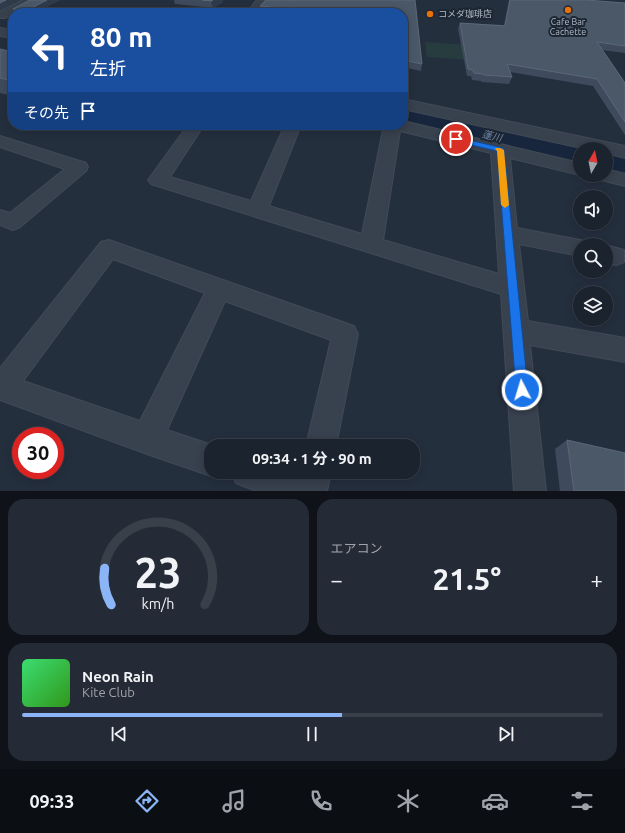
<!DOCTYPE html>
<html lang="ja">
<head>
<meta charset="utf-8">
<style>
	:root { --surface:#1b232e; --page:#242b36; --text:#f1f3f6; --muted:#a0a4aa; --line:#39404a; --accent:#8bb5f7 }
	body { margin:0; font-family:Ubuntu,"Noto Sans JP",sans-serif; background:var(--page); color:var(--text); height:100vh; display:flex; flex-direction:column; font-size:15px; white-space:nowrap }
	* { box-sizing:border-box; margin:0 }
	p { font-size:13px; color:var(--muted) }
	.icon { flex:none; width:22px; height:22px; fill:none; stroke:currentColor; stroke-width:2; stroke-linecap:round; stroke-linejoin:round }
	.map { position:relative; height:491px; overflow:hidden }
	.side { display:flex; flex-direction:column; gap:8px; padding:8px; background:#0f1319; flex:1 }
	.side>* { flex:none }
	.top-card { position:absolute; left:8px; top:8px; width:400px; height:122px; border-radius:16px; box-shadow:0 2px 10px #0003,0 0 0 1px var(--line); background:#1a4fa0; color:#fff; overflow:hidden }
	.needle { width:26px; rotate:9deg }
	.tools { position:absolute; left:573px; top:142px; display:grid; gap:8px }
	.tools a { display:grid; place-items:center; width:40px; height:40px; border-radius:50%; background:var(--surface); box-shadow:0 2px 10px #0003,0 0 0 1px var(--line); font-size:20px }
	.speed { position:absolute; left:12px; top:427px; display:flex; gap:8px; font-size:20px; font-weight:700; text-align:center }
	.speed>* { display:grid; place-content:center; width:52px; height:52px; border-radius:50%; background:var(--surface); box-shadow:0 2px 10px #0003,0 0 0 1px var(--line); line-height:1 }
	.speed .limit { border:6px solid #d22; background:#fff; color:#111 }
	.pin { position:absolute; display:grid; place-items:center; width:34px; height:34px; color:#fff; margin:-17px; border:2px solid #fff; border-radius:50%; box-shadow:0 1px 4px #0007 }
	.me { position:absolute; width:44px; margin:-22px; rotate:355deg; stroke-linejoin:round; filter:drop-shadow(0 0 3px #0008) }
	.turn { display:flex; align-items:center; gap:14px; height:84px; padding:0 16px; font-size:18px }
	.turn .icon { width:52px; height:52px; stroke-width:2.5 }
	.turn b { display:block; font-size:28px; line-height:34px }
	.then { display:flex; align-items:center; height:38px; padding:0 16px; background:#0003; gap:8px; font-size:15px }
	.big { font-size:30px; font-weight:700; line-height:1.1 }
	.side .tile { flex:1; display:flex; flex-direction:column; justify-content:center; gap:6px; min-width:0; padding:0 14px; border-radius:16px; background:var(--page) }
	.side .dial { align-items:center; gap:0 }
	.dial svg { height:104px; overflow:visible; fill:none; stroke:var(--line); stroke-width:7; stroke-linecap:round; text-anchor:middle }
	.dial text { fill:var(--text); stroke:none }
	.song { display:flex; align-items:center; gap:12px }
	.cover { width:48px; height:48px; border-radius:6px; background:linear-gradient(135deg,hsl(140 70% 55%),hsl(110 70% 35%)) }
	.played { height:4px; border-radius:2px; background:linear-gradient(90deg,var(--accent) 55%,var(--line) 55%) }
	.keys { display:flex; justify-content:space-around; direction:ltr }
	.heat { display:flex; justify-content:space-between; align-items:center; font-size:22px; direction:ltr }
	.side .tiles { flex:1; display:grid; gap:8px; grid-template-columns:1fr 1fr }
	.tile:last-child { grid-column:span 2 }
	.trip { position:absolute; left:204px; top:439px; width:216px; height:40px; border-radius:16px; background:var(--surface); box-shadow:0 2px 10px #0003,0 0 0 1px var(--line); font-weight:700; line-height:40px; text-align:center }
	.menu { display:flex; height:64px; justify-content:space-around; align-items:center; background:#0b0e12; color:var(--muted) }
	.menu .icon { width:28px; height:28px }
	.menu .on { color:var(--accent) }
	.menu b { font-size:18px; color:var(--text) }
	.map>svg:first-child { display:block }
</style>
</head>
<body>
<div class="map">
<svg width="625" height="491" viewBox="0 0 625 491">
	<rect width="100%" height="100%" fill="#242f3e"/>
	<polygon fill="#263c3f" points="425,42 469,45 473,60 427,57"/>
	<g fill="#17263c">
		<polygon points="403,108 589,149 580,149 580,162 403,120"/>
		<polygon points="606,153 625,157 625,172 606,168"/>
	</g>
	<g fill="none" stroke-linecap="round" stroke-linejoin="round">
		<defs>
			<g id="minor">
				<polygon points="23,0 38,0 36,2 5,18 0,18 0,11"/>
				<polygon points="257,0 269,0 258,13 246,13"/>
				<polygon points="0,28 13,30 13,38 0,36"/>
				<polygon points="403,99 625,146 625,158 606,153 606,149 586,149 403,109"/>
				<path d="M403 121 580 163V175L510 158 517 228 580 240 588 242 589 245H580V256L519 244 528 321 625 338V362L530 345 546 491H514L501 294 151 184 148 180 188 125H204L170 177 251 201 285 125H301L269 206 362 234 384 125H403ZM400 131 491 153 499 274 383 240Z"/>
				<polygon points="0,136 86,163 88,167 86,171 20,227 13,230 0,225 0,210 10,213 65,169 0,147"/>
				<polygon points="606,169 625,174 625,186 597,179 595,175 606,175"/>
				<path d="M109 240 354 326 358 334 336 446H306L331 340 225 301 167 430 215 446H211V472H220L211 476 147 454 0 400V368L101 242ZM113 259 205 293 140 421 23 381Z"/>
				<polygon points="606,245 624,250 624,262 616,265 606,263"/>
				<polygon points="231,472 331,472 327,491 256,491 236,483"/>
			</g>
		</defs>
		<use href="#minor" stroke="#414a57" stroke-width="2"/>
		<use href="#minor" fill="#38414e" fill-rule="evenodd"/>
	</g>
	<g fill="#3f4b5c">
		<polygon points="60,0 35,13 15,13 13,9"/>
		<polygon points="174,0 223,0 223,2 213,8 175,4"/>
		<polygon points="415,0 422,64 421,71 403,67 403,13 261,13 260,6"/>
		<polygon points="509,0 586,0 625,3 625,53 602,50 625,83 625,135 593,86 510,72 512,77 509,84 482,82 481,81 472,80 471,76 467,76 458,29 460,23 504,25"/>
		<polygon points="0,49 13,52 13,96 0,93"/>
		<polygon points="108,125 132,125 126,130"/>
		<polygon points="567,440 625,491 560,491 555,449"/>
	</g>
	<g fill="#2f3b4b">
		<polygon points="6,0 20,0 0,10 0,3"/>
		<polygon points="47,0 60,0 35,13 27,13 26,11"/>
		<polygon points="213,0 223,0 223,2 213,8 211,1"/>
		<polygon points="124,125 132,125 126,130"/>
	</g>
	<g fill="#4b5868" stroke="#5c6777">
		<polygon points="0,0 6,0 0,3"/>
		<polygon points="30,0 47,0 26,11 13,9"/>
		<polygon points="202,0 213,0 211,1"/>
		<polygon points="266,0 415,0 422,64 403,60 403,13 325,13 291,7 291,9 260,6"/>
		<polygon points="510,0 586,0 625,3 625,46 597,42 625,83 625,122 597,79 507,64 512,77 484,75 483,74 474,73 473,70 468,69 460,23 505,26"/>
		<polygon points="0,49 13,52 13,81 0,78"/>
		<polygon points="567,440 625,453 625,491 574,491"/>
	</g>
	<polygon fill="#1a73e8" stroke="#114b97" points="456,137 503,148 504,150 528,390 526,394 522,395 518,394 516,390 497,151 454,141 454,138"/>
	<polygon fill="#f59e0b" points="496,148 500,148 504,150 509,205 505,208 501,205 497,151 495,149"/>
	<g fill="#e8710a" stroke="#1d2633" stroke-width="1.5">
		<circle cx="568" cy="10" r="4"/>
		<circle cx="430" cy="14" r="4"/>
	</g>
	<g text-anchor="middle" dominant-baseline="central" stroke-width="4" stroke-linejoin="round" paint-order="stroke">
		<g font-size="9" fill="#b4bcc9" stroke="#1d2633" text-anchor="start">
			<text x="438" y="14">コメダ珈琲店</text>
			<text x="568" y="22" text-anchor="middle">Cafe Bar<tspan x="568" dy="10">Cachette</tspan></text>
		</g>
		<g font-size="10" font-style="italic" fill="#6d86a7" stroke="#1d2633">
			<text transform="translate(492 136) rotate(13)">蓬川</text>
		</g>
	</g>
</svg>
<div class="tools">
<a><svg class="needle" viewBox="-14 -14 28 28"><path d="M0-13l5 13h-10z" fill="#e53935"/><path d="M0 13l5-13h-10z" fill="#a0a4aa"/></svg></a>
<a><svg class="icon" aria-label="sound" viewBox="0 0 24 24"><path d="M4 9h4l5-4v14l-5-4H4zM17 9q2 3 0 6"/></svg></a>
<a><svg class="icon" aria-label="search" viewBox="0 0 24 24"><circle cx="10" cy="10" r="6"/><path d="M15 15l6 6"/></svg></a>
<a><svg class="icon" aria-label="layers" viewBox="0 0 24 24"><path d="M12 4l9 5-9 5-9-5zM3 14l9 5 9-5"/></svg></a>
</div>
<div class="speed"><div class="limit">30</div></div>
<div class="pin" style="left:456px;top:139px;background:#d93025"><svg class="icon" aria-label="arrive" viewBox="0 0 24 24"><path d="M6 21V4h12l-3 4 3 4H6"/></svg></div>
<svg class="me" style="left:522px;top:390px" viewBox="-20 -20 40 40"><circle r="17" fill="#1a73e8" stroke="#fff" stroke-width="3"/><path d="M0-11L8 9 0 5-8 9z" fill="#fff"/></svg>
<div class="trip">09:34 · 1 分 · 90 m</div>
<div class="top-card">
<div class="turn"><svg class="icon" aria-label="left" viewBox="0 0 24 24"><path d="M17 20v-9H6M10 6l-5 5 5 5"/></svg><div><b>80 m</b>左折</div></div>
<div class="then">その先<svg class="icon" aria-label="arrive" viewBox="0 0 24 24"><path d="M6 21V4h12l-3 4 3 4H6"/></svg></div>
</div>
</div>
<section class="side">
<div class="tiles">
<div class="tile dial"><svg viewBox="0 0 100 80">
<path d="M14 69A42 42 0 1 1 86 69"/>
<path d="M14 69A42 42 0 0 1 9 41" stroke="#8bb5f7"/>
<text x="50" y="56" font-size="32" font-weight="700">23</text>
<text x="50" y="72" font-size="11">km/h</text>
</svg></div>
<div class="tile"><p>エアコン</p>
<div class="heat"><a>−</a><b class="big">21.5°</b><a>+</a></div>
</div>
<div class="tile">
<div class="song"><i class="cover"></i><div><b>Neon Rain</b><p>Kite Club</p></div></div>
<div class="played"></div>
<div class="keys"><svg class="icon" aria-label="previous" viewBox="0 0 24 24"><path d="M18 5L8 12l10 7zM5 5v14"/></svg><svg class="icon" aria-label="pause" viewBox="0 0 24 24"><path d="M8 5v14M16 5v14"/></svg><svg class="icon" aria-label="next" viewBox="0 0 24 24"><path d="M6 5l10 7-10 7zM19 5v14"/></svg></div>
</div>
</div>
</section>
<nav class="menu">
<b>09:33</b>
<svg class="icon on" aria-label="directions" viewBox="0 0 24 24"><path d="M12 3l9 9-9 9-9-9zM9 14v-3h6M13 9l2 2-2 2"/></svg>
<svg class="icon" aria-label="music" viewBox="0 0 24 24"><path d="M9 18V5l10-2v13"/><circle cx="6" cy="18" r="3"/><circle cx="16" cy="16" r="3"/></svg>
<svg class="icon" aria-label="phone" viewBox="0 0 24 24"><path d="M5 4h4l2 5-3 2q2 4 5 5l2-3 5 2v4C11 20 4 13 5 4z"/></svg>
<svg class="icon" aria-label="climate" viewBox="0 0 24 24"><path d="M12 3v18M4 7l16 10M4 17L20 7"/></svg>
<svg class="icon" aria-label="car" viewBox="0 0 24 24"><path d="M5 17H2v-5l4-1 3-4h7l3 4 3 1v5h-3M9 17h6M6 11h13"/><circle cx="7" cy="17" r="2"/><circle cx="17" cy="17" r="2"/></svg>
<svg class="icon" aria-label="filters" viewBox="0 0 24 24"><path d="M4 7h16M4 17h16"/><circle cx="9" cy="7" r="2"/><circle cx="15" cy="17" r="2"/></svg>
</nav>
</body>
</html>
